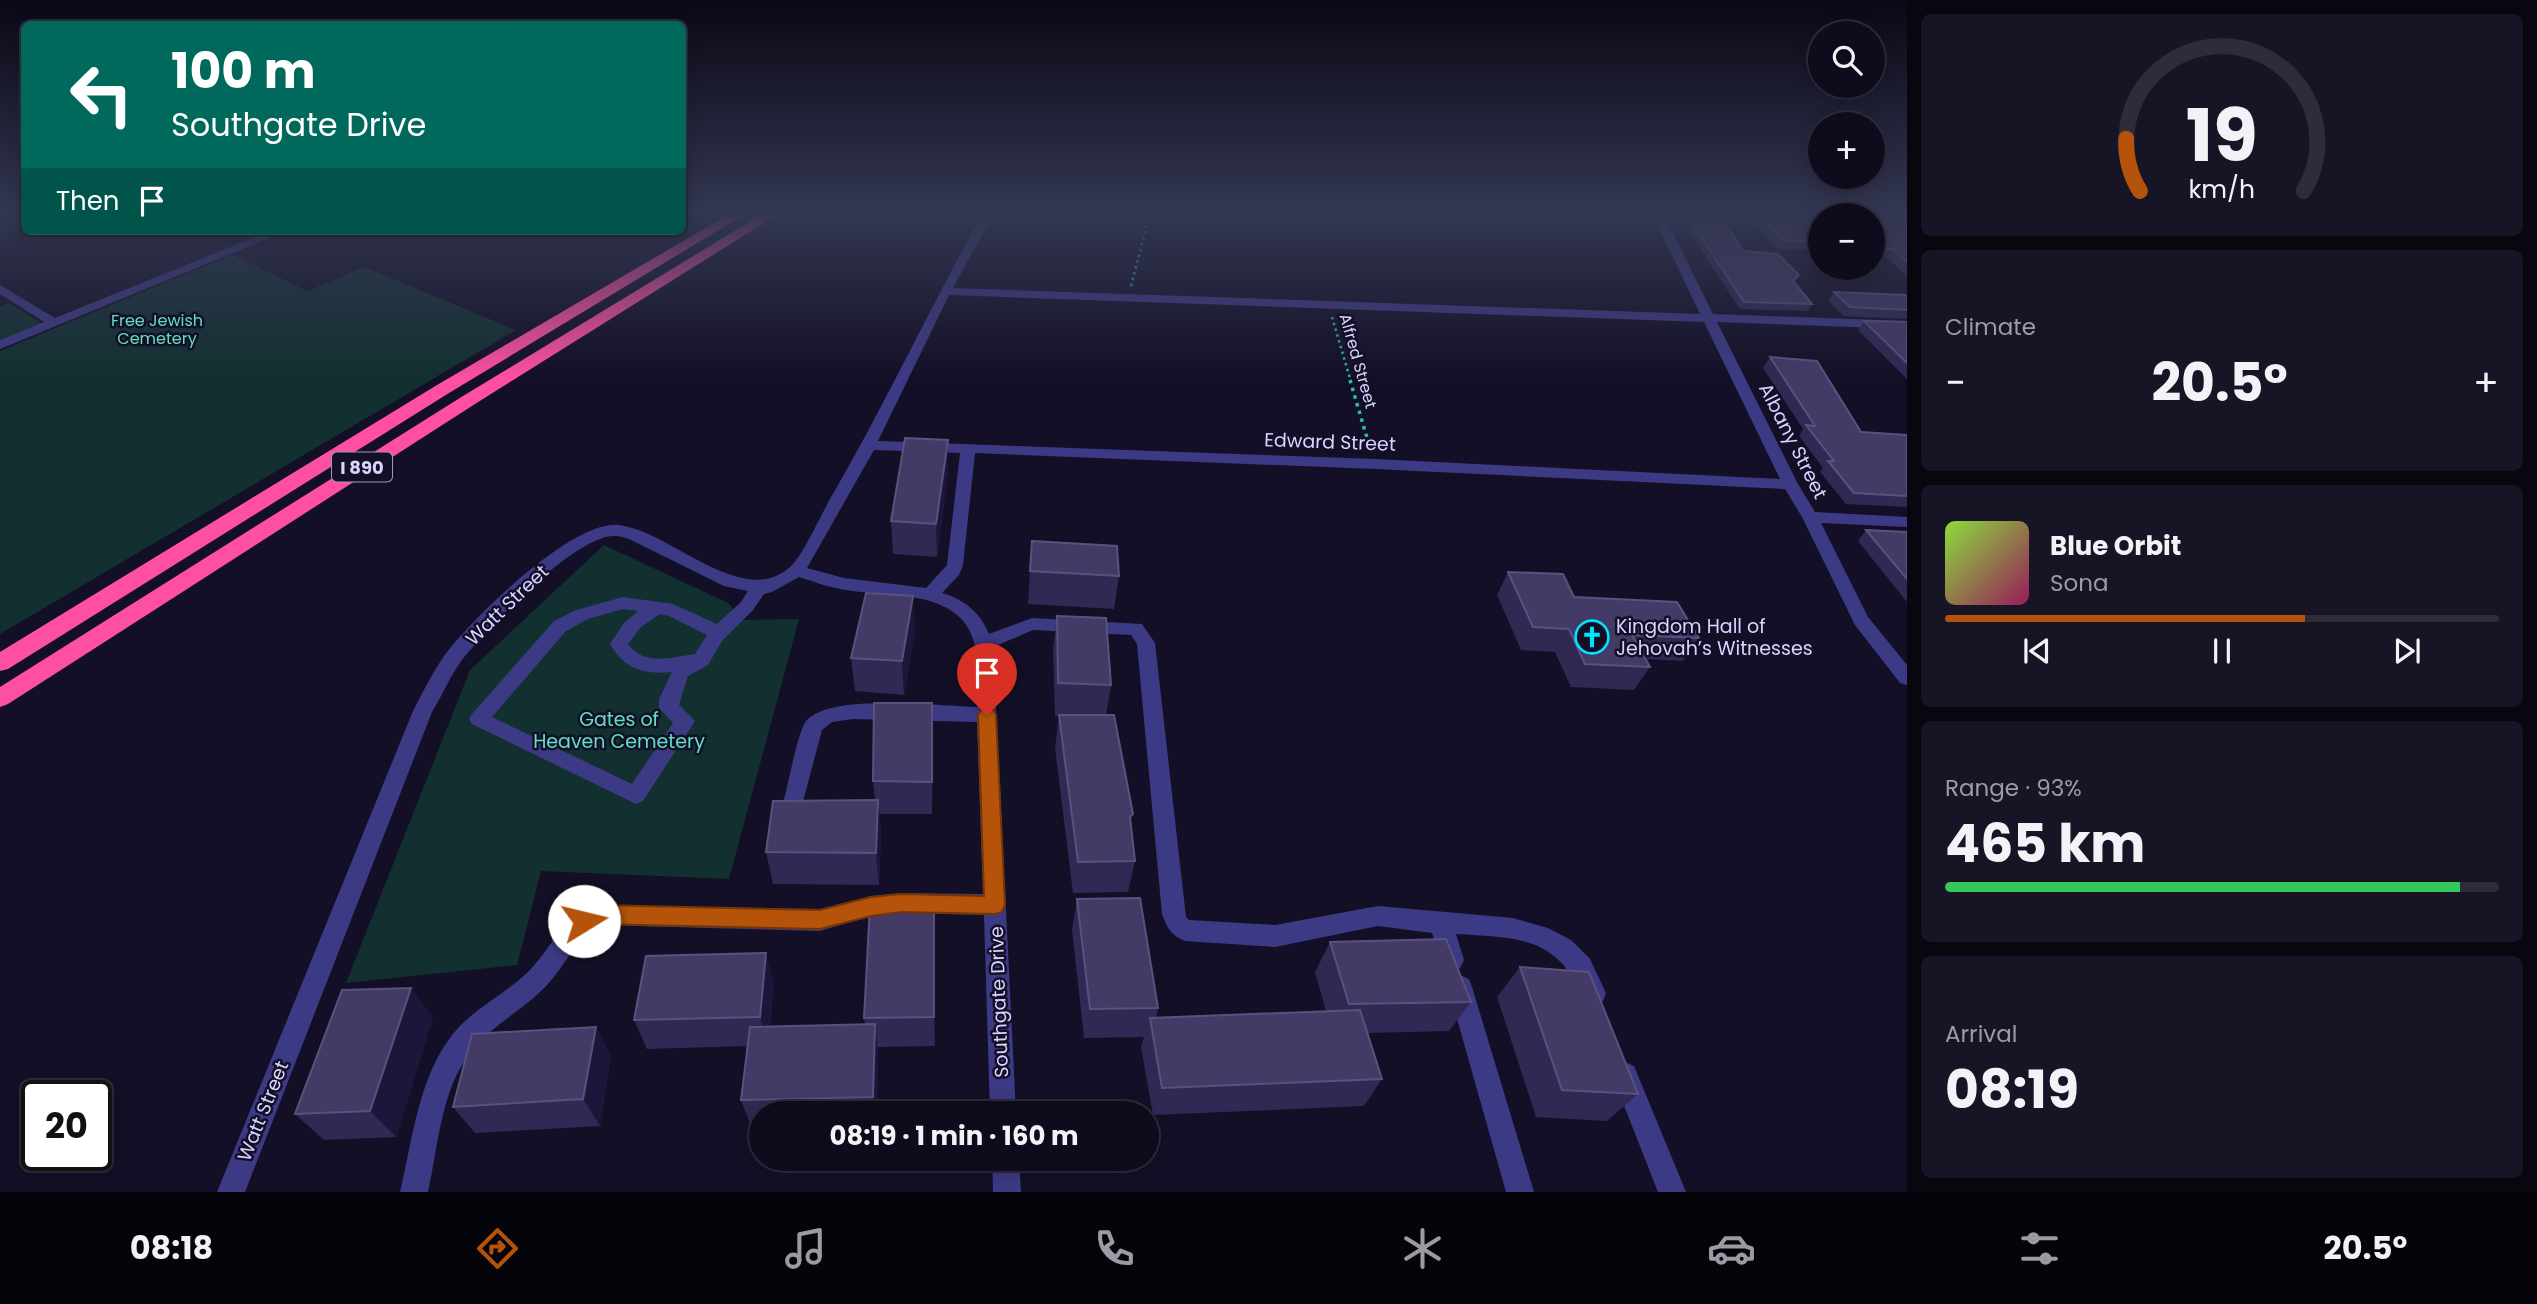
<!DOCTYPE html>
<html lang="en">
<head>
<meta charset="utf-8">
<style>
	:root { --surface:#0e0b1c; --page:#171425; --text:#f1f3f6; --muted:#9b9ba3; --line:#2e2b3b; --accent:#b45309 }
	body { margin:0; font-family:Poppins,sans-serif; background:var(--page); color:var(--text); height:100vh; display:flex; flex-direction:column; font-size:26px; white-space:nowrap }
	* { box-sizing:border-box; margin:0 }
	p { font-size:23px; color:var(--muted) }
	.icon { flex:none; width:38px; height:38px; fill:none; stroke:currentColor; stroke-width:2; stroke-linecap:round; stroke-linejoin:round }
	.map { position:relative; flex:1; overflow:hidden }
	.details { display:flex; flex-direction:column; gap:14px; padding:14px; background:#08060f; width:630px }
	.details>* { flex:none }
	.banner { position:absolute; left:21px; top:21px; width:665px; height:214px; border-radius:10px; box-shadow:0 4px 18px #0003,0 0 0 2px var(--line); background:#00695c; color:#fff; overflow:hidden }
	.fabs { position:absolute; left:1808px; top:21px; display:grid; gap:14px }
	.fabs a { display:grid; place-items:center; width:77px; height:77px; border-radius:50%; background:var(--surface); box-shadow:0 4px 18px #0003,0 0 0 2px var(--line); font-size:35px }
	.speed { position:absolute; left:21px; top:1080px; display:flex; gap:14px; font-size:35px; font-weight:700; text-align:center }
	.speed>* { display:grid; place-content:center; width:91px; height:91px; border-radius:50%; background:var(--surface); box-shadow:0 4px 18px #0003,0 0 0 2px var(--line); line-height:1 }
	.speed .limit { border:4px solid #111; border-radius:10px; background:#fff; color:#111 }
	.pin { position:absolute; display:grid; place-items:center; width:60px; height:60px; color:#fff; margin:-72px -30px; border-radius:50% 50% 50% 0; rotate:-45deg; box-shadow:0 0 7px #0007 }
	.pin .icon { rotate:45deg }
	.me { position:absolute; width:77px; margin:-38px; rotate:81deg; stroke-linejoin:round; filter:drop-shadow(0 0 5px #0008) }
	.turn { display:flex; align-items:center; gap:24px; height:147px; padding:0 35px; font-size:32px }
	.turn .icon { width:91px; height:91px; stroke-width:2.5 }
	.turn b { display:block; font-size:49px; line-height:60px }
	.then { display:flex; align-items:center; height:66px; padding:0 35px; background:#0003; gap:14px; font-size:26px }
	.big { font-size:52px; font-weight:700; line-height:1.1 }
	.details .card { flex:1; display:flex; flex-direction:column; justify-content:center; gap:10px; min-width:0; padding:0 24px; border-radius:10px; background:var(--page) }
	.details .dial { align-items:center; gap:0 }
	.dial svg { height:182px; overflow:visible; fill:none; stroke:var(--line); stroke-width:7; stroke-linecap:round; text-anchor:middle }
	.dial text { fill:var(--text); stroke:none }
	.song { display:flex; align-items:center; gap:21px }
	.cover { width:84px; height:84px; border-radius:10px; background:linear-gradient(135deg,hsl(90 70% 55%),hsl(330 70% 35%)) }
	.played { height:7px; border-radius:4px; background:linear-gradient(90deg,var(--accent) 65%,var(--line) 65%) }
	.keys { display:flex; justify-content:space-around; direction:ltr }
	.heat { display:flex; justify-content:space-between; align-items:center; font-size:38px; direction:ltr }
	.charge { height:10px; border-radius:5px; background:linear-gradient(90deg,#34c759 93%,var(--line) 0) }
	.trip { position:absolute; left:749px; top:1101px; width:410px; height:70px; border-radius:35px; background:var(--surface); box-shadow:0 4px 18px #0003,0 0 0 2px var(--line); font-weight:700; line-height:70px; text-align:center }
	.dock { display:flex; height:112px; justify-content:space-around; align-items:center; background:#06040b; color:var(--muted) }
	.dock .icon { width:49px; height:49px }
	.dock .selected { color:var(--accent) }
	.dock b { font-size:32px; color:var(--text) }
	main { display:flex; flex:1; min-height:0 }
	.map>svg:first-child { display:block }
</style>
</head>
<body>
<main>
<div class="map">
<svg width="1907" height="1192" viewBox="0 0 1907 1192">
	<rect width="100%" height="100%" fill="#130f26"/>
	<g fill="#12302f">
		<polygon points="232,255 308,291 364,267 516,330 0,634 0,351"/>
		<polygon points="10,303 43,324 0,341 0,306"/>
		<polygon points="604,545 728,603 742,620 799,619 729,879 541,871 517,965 346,983 470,670"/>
	</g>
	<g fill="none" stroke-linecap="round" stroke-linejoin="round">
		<g stroke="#2fb8b0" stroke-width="2.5" stroke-dasharray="2.5 3.5" stroke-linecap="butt">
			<polyline points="1131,286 1150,213"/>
			<polyline points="1332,317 1351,382"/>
		</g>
		<polyline stroke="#2fb8b0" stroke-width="3.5" stroke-dasharray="3.5 4.5" stroke-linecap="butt" points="1350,380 1370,448"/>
		<g fill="#3d3a85" fill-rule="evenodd">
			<path d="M983 213H994L953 288 1700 314 1652 213H1663L1713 314 1907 321V329L1717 322 1798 484 1815 512 1907 517V527L1821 523 1868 617 1907 665V685L1900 683 1855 625 1802 517 1785 489 1375 469 975 453 963 565 959 575 942 593C965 600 980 612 989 634L1032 618 1142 624 1155 643 1186 917 1189 920 1275 925 1378 906 1513 918 1548 928 1571 940 1590 959 1606 993 1603 1001 1594 1005 1585 1001C1557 936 1520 938 1456 934L1464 960 1460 968 1452 971 1444 968 1432 933 1378 926 1275 947 1185 941C1171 935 1167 928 1162 914L1137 644 1131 635 1033 630 993 647 1016 1113H990L984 915 901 913 871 916 820 931 600 925C575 939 566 965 547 985 526 1008 497 1022 477 1045 441 1083 439 1143 428 1192H400C413 1138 419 1070 459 1027 480 1005 508 992 530 970 555 943 561 919 598 905L820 909 871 896 901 893 983 894 977 722 853 719 832 722 822 730 801 809 794 812 787 809 783 803C788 787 798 729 807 720 832 693 940 706 977 707 976 687 980 661 974 642 960 589 888 597 846 590 830 588 815 582 799 577L772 592 764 594 753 610 722 641 708 665 688 676 679 705 695 721 643 801 636 804 472 724 469 719 472 714 554 621 576 610 623 597 673 604 717 624 741 602 748 591 724 586 631 540C621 536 611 534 600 539 559 554 494 622 465 656 452 672 443 694 432 712L245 1192H217L413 711C424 690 436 665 451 647 480 612 573 520 619 525 671 531 742 610 790 567 802 557 821 515 830 499 885 405 930 307 983 213ZM949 295 1704 322 1780 479 1375 459 878 441ZM874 450 960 453 947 565 926 588 844 578 807 568ZM623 609 638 611 624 623 610 644C624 669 644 675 672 672L659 699V708L673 723 632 784 492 717 566 631 588 619ZM660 614 669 616 707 635 695 654C671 657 645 667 628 644L641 627Z"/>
			<polygon points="270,231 286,231 0,349 0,340 44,322 0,294 0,285 55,318"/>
			<polygon points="1460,975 1469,979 1472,987 1534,1192 1506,1192 1448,987 1451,979"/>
			<polygon points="1625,1062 1634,1066 1686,1192 1658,1192 1612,1075 1616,1066"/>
			<polygon points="992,1158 1019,1158 1021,1192 993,1192"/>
		</g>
		<g fill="#ff4fa3" fill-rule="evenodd">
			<polygon points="731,213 747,213 449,393 8,669 0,671 0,652 437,385"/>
			<polygon points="764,213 780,213 475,404 8,704 0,707 0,687 463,396"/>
		</g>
	</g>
	<g fill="#312854">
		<polygon points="1683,213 1723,213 1723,215 1722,217 1743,251 1794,282 1812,304 1808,311 1740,309 1693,238"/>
		<polygon points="1744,213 1907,213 1907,276 1887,258 1872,258 1872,215 1820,215 1820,251 1778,249"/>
		<polygon points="1834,292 1907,295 1907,319 1844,316 1828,301"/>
		<polygon points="1864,321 1907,322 1907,379 1858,330"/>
		<polygon points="1770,357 1861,432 1907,435 1907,507 1846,504 1820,472 1823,468 1799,436 1803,429 1763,368"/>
		<polygon points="948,440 948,473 937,557 893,554 891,521"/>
		<polygon points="1866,530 1907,532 1907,602 1858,541"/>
		<polygon points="1032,541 1119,576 1114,609 1028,604"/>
		<polygon points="1508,572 1574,597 1699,638 1683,661 1646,659 1650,667 1634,690 1571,687 1555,652 1521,650 1497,595"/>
		<polygon points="1057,616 1111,685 1106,715 1130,825 1135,861 1128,892 1073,893 1055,748 1059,716 1055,716 1053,649"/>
		<polygon points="915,629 904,695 855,691 851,658"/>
		<polygon points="933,736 932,814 879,814 881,832 879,885 773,884 766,852 875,800 873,781"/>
		<polygon points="1077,899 1158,1008 1156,1018 1326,1011 1315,972 1330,942 1471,1002 1449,1031 1367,1033 1382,1079 1364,1106 1153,1115 1141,1047 1144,1037 1084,1038 1072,930"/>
		<polygon points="934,905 935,1046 878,1047 877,1113 761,1113 761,1126 751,1126 741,1100 747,1046 647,1049 634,1020 774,983 770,1026 865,1025 864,1018"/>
		<polygon points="1520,967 1638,1094 1607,1121 1536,1117 1497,997"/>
		<polygon points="433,1017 396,1137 324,1140 295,1114"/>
		<polygon points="611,1055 600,1126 475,1133 453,1107"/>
	</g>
	<g fill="#1d163a">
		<polygon points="948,440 948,473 937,557 936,524"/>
		<polygon points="913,596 915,629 904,695 902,661"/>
		<polygon points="932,703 933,736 932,814"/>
		<polygon points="878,800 881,832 879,885 876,853"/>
		<polygon points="934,905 935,935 935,1046 934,1017"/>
		<polygon points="766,953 774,983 768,1045 760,1017"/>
		<polygon points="411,988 433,1017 396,1137 370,1111"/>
		<polygon points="875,1024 878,1053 877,1113 875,1113 873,1097"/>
		<polygon points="596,1027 611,1055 600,1126 583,1099"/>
	</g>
	<g fill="#433a66" stroke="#5a527e" stroke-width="2">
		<polygon points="1689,213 1723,213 1723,215 1721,215 1743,251 1778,254 1799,275 1793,281 1812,304 1744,302 1697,231"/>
		<polygon points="1757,213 1907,213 1907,262 1893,249 1872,249 1872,215 1820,215 1820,242 1783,240"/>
		<polygon points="1834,292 1907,295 1907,310 1850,307"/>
		<polygon points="1864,321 1907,322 1907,363"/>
		<polygon points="1770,357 1817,361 1861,432 1907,435 1907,496 1854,493 1828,461 1834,461 1806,425 1815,426"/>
		<polygon points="905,438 948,440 936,524 891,521"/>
		<polygon points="1866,530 1907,532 1907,579"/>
		<polygon points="1032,541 1117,546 1119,576 1030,571"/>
		<polygon points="1508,572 1563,574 1574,597 1677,602 1699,638 1632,635 1650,667 1585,664 1569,629 1533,627"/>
		<polygon points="866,593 913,596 902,661 851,658"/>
		<polygon points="1057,616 1106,618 1111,685 1058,683"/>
		<polygon points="874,703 932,703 932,782 873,781"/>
		<polygon points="1059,715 1114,715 1133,814 1130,817 1135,861 1078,862"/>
		<polygon points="878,800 876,853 766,852 773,801"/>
		<polygon points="1140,898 1158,1008 1090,1009 1077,899"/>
		<polygon points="870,905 934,905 934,1017 864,1018"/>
		<polygon points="1446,939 1471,1002 1349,1004 1330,942"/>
		<polygon points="766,953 760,1017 634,1020 646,956"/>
		<polygon points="1520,967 1589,972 1638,1094 1562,1090"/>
		<polygon points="411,988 370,1111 295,1114 342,990"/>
		<polygon points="1360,1010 1382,1079 1162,1088 1150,1018"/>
		<polygon points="875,1024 873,1097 741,1100 750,1027"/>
		<polygon points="596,1027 583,1099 453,1107 472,1034"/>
	</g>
	<linearGradient id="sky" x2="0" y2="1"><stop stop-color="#0a0815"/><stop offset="0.56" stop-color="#333752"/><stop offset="1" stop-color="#333752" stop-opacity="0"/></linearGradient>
	<rect width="1907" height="380" fill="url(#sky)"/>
	<polygon fill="#b45309" stroke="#753606" stroke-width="2" points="987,708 994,710 996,715 1005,905 1002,912 995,914 901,912 871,916 820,929 599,924 584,930 577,928 574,921 577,914 598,905 820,910 871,897 901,894 984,896 978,715 981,710"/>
	<defs>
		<symbol id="church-ring" viewBox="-11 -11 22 22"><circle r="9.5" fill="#130f26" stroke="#00e5ff" stroke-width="1.5"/><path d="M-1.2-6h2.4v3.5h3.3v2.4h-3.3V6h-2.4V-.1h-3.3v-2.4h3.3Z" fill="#00e5ff"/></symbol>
	</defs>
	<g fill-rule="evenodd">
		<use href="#church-ring" x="1573" y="618" width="38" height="38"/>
	</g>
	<g text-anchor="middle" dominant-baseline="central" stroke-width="5" stroke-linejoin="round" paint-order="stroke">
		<g font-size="16" fill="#5fe0c0" stroke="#130f26">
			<text x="157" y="320">Free Jewish<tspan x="157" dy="18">Cemetery</tspan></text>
		</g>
		<g font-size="16" fill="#d9d4ff" stroke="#130f26">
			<text transform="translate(1358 361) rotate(74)">Alfred Street</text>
		</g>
		<rect fill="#130f26" stroke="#9e99be" stroke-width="2" x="332" y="452.5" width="60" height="29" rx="5"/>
		<g font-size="18" font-weight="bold" fill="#d9d4ff">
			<text x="362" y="467">I 890</text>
		</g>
		<g font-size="19" fill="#d9d4ff" stroke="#130f26">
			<text transform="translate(1793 441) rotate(63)">Albany Street</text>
			<text transform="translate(1330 442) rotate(2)">Edward Street</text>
			<text transform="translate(507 605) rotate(-44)">Watt Street</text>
			<text transform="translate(999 1002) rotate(-92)">Southgate Drive</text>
			<text transform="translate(263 1111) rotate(-68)">Watt Street</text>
		</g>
		<g font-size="19" fill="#d9d4ff" stroke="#130f26" text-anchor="start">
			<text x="1616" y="626">Kingdom Hall of<tspan x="1616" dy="22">Jehovah’s Witnesses</tspan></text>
		</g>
		<g font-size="19" fill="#5fe0c0" stroke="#130f26">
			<text x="619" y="719">Gates of<tspan x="619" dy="22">Heaven Cemetery</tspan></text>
		</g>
	</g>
</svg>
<div class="fabs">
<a><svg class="icon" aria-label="search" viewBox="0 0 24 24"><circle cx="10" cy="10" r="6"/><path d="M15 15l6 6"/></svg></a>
<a>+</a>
<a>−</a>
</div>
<div class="speed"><div class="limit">20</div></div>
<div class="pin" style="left:987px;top:715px;background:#d93025"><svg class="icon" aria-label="arrive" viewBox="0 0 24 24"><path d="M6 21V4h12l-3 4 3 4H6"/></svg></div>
<svg class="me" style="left:584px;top:921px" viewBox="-20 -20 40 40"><circle r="19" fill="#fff"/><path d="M0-13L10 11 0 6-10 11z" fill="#b45309"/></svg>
<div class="trip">08:19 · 1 min · 160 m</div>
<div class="banner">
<div class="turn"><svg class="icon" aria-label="left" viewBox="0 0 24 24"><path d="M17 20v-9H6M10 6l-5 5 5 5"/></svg><div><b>100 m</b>Southgate Drive</div></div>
<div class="then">Then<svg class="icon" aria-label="arrive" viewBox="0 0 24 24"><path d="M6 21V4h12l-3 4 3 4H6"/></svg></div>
</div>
</div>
<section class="details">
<div class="card dial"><svg viewBox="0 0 100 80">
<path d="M14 69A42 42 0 1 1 86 69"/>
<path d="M14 69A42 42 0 0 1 8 46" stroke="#b45309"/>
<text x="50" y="56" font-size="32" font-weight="700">19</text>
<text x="50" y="72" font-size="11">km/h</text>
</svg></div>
<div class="card"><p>Climate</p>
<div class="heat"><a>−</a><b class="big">20.5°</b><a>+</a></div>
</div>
<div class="card">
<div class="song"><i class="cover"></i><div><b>Blue Orbit</b><p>Sona</p></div></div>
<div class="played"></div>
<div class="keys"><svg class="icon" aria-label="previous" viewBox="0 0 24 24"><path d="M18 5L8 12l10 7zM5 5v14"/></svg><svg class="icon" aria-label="pause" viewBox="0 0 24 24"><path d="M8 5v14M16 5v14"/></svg><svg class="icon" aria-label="next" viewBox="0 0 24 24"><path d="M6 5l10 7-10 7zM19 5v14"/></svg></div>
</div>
<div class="card"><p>Range · 93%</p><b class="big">465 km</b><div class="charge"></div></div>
<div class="card"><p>Arrival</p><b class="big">08:19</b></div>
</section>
</main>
<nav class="dock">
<b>08:18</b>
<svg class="icon selected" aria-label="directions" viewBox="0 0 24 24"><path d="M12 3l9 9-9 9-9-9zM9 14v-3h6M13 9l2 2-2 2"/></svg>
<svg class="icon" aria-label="music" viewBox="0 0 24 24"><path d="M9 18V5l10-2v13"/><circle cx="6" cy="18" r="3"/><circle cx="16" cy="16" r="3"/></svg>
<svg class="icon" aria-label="phone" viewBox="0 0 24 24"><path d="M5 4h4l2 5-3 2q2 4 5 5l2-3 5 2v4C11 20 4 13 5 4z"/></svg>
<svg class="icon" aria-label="climate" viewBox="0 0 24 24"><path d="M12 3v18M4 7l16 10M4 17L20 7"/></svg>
<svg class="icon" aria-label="car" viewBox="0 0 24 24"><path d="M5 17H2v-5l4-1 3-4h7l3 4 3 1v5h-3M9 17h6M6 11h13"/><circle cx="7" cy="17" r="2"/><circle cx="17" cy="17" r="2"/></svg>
<svg class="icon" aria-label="filters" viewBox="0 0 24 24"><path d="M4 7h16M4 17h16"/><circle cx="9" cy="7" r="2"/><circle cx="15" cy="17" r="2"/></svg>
<b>20.5°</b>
</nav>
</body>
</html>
